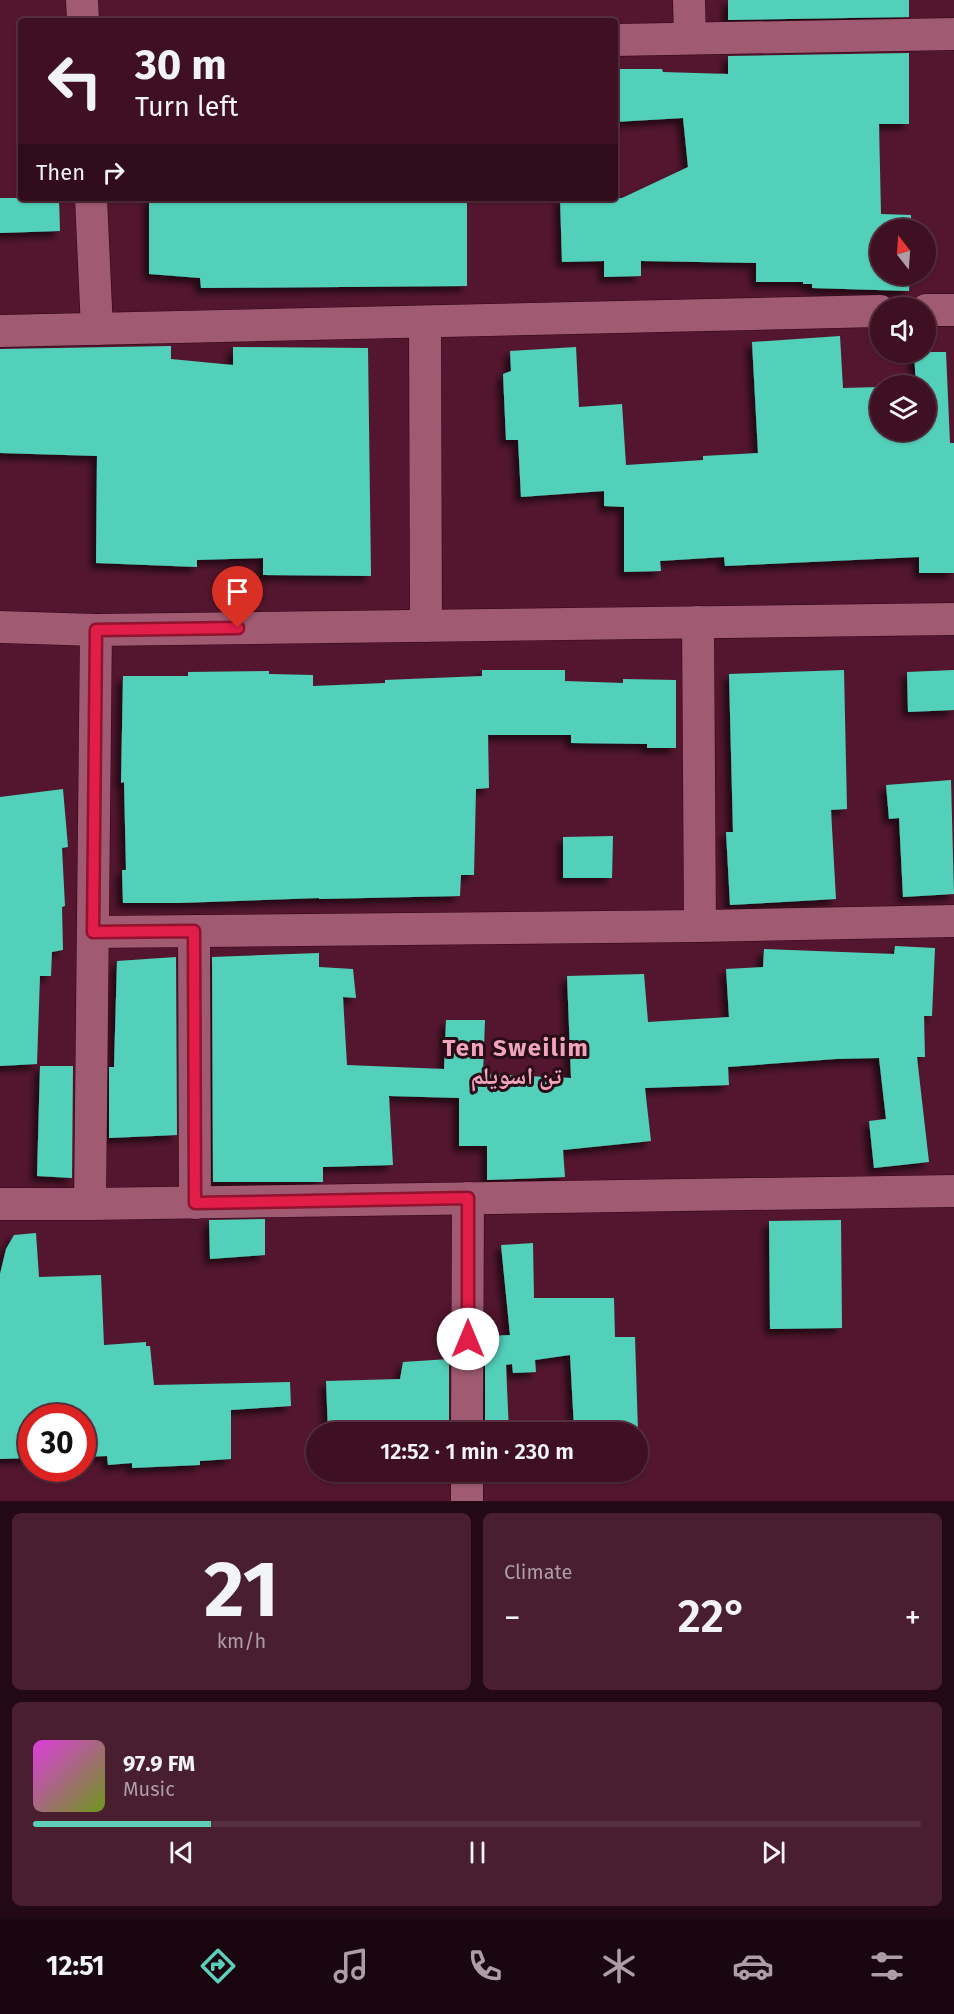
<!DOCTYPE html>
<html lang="en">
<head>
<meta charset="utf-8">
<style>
	:root { --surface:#3e1022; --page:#491e2f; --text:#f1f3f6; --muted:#ad9da5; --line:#573040; --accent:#5dceb9 }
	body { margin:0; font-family:"Fira Sans","Noto Naskh Arabic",sans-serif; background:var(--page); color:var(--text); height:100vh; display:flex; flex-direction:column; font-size:22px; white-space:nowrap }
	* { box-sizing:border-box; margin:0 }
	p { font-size:20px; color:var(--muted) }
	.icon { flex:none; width:33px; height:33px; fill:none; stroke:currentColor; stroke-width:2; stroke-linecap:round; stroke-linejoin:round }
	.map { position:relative; height:1501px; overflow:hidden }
	.details { display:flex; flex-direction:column; gap:12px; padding:12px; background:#220913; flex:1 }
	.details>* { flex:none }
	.hud { position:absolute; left:18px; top:18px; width:600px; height:183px; border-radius:6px; box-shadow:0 2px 4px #0004,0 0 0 2px var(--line); background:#3e1022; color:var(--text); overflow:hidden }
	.needle { width:39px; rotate:343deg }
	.tools { position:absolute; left:870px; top:219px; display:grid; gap:12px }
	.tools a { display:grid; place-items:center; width:66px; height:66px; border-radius:50%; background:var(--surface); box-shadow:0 2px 4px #0004,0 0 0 2px var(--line); font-size:30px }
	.speed { position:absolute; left:18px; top:1404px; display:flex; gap:12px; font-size:30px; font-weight:700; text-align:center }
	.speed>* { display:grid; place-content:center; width:78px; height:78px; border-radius:50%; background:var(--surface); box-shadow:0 2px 4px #0004,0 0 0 2px var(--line); line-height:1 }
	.speed .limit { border:9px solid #d22; background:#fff; color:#111 }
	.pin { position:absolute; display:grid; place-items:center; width:51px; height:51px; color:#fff; margin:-62px -26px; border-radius:50% 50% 50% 0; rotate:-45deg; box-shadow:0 0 6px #0007 }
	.pin .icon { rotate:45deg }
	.me { position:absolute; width:66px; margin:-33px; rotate:0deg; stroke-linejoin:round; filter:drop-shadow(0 0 4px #0008) }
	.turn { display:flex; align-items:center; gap:21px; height:126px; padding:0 18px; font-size:27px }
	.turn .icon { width:78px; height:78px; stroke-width:2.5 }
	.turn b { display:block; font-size:42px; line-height:51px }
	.then { display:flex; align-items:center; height:57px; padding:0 18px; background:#0003; gap:12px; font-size:22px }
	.big { font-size:45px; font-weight:600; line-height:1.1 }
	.details .card { flex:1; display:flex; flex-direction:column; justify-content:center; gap:9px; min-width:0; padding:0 21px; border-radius:9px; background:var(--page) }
	.details .dial { align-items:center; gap:0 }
	.dial b { font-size:78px; line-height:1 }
	.song { display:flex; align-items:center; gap:18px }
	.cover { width:72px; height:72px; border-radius:9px; background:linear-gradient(135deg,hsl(300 70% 55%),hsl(80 70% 35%)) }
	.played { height:6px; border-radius:3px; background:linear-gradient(90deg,var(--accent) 20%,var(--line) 20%) }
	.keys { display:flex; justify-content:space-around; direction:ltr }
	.heat { display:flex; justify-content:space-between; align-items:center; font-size:33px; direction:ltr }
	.details .tiles { flex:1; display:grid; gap:12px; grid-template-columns:1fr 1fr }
	.card:last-child { grid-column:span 2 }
	.trip { position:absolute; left:306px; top:1422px; width:342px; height:60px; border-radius:30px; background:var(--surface); box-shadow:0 2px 4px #0004,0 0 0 2px var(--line); font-weight:600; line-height:60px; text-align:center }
	.tabs { display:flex; height:96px; justify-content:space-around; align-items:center; background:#19060e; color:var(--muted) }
	.tabs .icon { width:42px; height:42px }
	.tabs .selected { color:var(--accent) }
	.tabs b { font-size:27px; color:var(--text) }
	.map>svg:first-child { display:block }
</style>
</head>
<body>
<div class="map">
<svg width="954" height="1501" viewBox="0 0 954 1501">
	<defs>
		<filter id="shadow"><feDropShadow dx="-5.5" dy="5.5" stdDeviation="3" flood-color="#0009"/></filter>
	</defs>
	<rect width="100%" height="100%" fill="#53162e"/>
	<g fill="#52d0ba" filter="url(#shadow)">
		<polygon points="728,0 909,0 909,17 728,20"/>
		<polygon points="909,53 909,124 879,124 881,214 911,215 911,230 880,230 880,274 910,274 909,291 812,288 812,284 803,284 803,282 756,282 756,263 641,261 641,276 604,277 604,261 562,262 560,198 622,198 688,167 683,118 615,122 615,69 662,69 663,72 728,74 728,56"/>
		<polygon points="0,198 59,198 60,231 0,233"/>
		<polygon points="149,198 467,198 467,286 201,288 200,278 149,274"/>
		<polygon points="840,336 843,388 880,387 880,430 926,430 926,386 916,386 914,352 946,352 950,443 954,443 954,573 919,573 919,557 725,566 724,557 660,561 661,571 624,572 624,507 604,506 604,491 521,497 518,440 506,440 503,374 511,371 510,351 576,347 579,407 622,404 626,465 703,460 703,456 758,453 752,342"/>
		<polygon points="171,346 171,359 233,365 233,347 368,348 371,576 263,575 263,558 197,560 197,567 96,563 97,456 0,453 0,349"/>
		<polygon points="482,670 565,670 565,681 623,683 623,679 676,680 676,748 647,748 647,744 571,743 571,735 488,735 489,788 476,789 474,875 461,875 460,896 319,899 319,898 179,903 123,903 122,870 126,870 124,782 121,783 123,676 188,676 188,672 269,671 269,674 313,675 313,686 385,683 385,680 482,676"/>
		<polygon points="844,670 847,809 831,810 836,899 730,905 726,832 733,832 729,674"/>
		<polygon points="954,670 954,710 908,712 907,672"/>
		<polygon points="951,780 954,894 903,897 899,818 889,819 886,785"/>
		<polygon points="63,789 68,847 62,848 65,906 62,907 63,950 52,952 51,976 40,976 37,1064 0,1066 0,797"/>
		<polygon points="613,836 612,878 563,878 563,837"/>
		<polygon points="895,946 935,948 932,1016 924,1016 925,1057 917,1057 929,1162 874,1168 869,1121 886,1119 879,1058 836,1059 728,1067 729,1085 645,1088 651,1141 563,1150 565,1177 487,1180 487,1146 459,1146 459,1098 389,1096 393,1165 323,1167 323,1182 213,1182 212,957 319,953 319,967 353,969 356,998 343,997 347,1065 444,1069 446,1020 485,1020 483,1074 571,1078 567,976 644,974 648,1022 729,1017 726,969 763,967 764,949 894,954"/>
		<polygon points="176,957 177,1135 109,1138 109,1067 114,1067 117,961"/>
		<polygon points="40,1066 73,1066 72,1178 37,1176"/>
		<polygon points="265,1219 265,1255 210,1259 209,1220"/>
		<polygon points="841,1220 842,1328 770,1329 769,1221"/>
		<polygon points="36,1233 39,1277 101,1275 104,1345 146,1342 146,1346 150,1346 154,1385 290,1382 291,1406 231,1410 231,1459 200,1461 200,1465 132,1468 132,1463 108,1465 107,1456 82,1457 82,1418 32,1418 32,1458 0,1459 0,1274 6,1249 14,1235"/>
		<polygon points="533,1243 534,1298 614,1298 615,1337 635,1337 638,1432 584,1432 583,1427 574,1428 570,1355 535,1360 536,1372 513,1373 512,1364 506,1365 509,1432 485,1432 485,1336 510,1335 501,1245"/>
		<polygon points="449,1359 449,1432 328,1432 326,1381 400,1379 403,1362"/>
	</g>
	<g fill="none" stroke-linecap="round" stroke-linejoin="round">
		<defs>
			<g id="street">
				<polyline points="82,0 83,21"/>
				<polyline points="689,0 690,38"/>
				<polyline points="615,40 954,34"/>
				<polyline points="91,198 97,329"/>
				<polyline points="926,310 954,310"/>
				<polyline points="425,322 426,626"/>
				<polyline points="0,331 880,311"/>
				<polyline points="698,622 700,926"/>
				<polyline points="0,627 96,630 954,619"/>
				<polyline points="194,931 195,1203"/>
				<polyline points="93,932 700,926 954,921"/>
				<polyline points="0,1204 90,1204 96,630"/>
				<polyline points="90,1204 954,1191"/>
				<polyline points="467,1432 468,1198"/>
				<polyline points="467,1501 467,1472"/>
			</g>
		</defs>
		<use href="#street" stroke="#310417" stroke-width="33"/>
		<use href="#street" stroke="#a05a71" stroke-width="32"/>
	</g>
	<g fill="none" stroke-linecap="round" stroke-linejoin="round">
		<defs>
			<polyline id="route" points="238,628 96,630 93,932 194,931 195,1203 468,1198 468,1339"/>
		</defs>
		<use href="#route" stroke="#92132f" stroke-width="15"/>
		<use href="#route" stroke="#e11d48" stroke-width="10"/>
	</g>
	<g text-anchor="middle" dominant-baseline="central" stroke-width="6" stroke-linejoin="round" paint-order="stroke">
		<g font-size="24" font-weight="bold" letter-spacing="1.5" fill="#f1a5bc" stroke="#290e17">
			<text x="516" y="1048">Ten Sweilim<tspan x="516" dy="28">تن اسويلم</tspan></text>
		</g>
	</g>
</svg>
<div class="tools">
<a><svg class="needle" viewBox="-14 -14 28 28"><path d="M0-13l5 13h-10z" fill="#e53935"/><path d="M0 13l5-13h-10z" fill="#ad9da5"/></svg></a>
<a><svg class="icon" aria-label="sound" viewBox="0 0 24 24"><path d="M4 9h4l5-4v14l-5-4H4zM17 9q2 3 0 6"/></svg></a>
<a><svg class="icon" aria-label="layers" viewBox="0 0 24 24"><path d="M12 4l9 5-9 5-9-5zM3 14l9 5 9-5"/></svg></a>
</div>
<div class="speed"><div class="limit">30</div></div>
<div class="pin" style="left:238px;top:628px;background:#d93025"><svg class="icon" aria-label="arrive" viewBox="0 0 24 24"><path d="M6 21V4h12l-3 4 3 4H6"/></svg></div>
<svg class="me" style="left:468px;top:1339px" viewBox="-20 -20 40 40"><circle r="19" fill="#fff"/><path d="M0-13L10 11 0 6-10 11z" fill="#e11d48"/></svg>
<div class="trip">12:52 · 1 min · 230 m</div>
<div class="hud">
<div class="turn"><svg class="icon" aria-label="left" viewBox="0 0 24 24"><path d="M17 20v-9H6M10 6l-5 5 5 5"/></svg><div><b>30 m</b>Turn left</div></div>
<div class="then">Then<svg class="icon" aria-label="right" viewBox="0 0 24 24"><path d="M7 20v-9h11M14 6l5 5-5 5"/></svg></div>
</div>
</div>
<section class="details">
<div class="tiles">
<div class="card dial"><b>21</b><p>km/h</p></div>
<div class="card"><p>Climate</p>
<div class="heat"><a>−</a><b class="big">22°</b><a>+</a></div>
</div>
<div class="card">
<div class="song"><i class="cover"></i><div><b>97.9 FM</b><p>Music</p></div></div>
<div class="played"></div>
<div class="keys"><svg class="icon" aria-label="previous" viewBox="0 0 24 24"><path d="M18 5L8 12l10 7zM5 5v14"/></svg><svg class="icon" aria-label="pause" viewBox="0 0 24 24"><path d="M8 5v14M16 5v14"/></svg><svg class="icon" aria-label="next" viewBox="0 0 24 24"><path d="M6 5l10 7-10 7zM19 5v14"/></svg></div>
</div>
</div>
</section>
<nav class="tabs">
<b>12:51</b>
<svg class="icon selected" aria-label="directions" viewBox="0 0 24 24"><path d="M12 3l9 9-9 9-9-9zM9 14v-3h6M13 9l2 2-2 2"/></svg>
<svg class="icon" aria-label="music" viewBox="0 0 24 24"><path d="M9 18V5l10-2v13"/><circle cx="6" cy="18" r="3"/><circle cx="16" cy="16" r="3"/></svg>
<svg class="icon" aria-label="phone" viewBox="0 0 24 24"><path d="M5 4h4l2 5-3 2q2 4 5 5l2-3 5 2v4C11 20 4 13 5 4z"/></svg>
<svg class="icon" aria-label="climate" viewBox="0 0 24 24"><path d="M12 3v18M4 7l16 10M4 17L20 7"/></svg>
<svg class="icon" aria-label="car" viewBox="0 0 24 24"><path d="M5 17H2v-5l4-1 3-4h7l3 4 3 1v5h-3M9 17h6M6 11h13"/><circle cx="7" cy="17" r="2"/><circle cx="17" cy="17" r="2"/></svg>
<svg class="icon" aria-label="filters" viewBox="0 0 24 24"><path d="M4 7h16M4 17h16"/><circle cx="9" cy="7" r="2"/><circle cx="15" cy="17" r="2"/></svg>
</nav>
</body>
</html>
